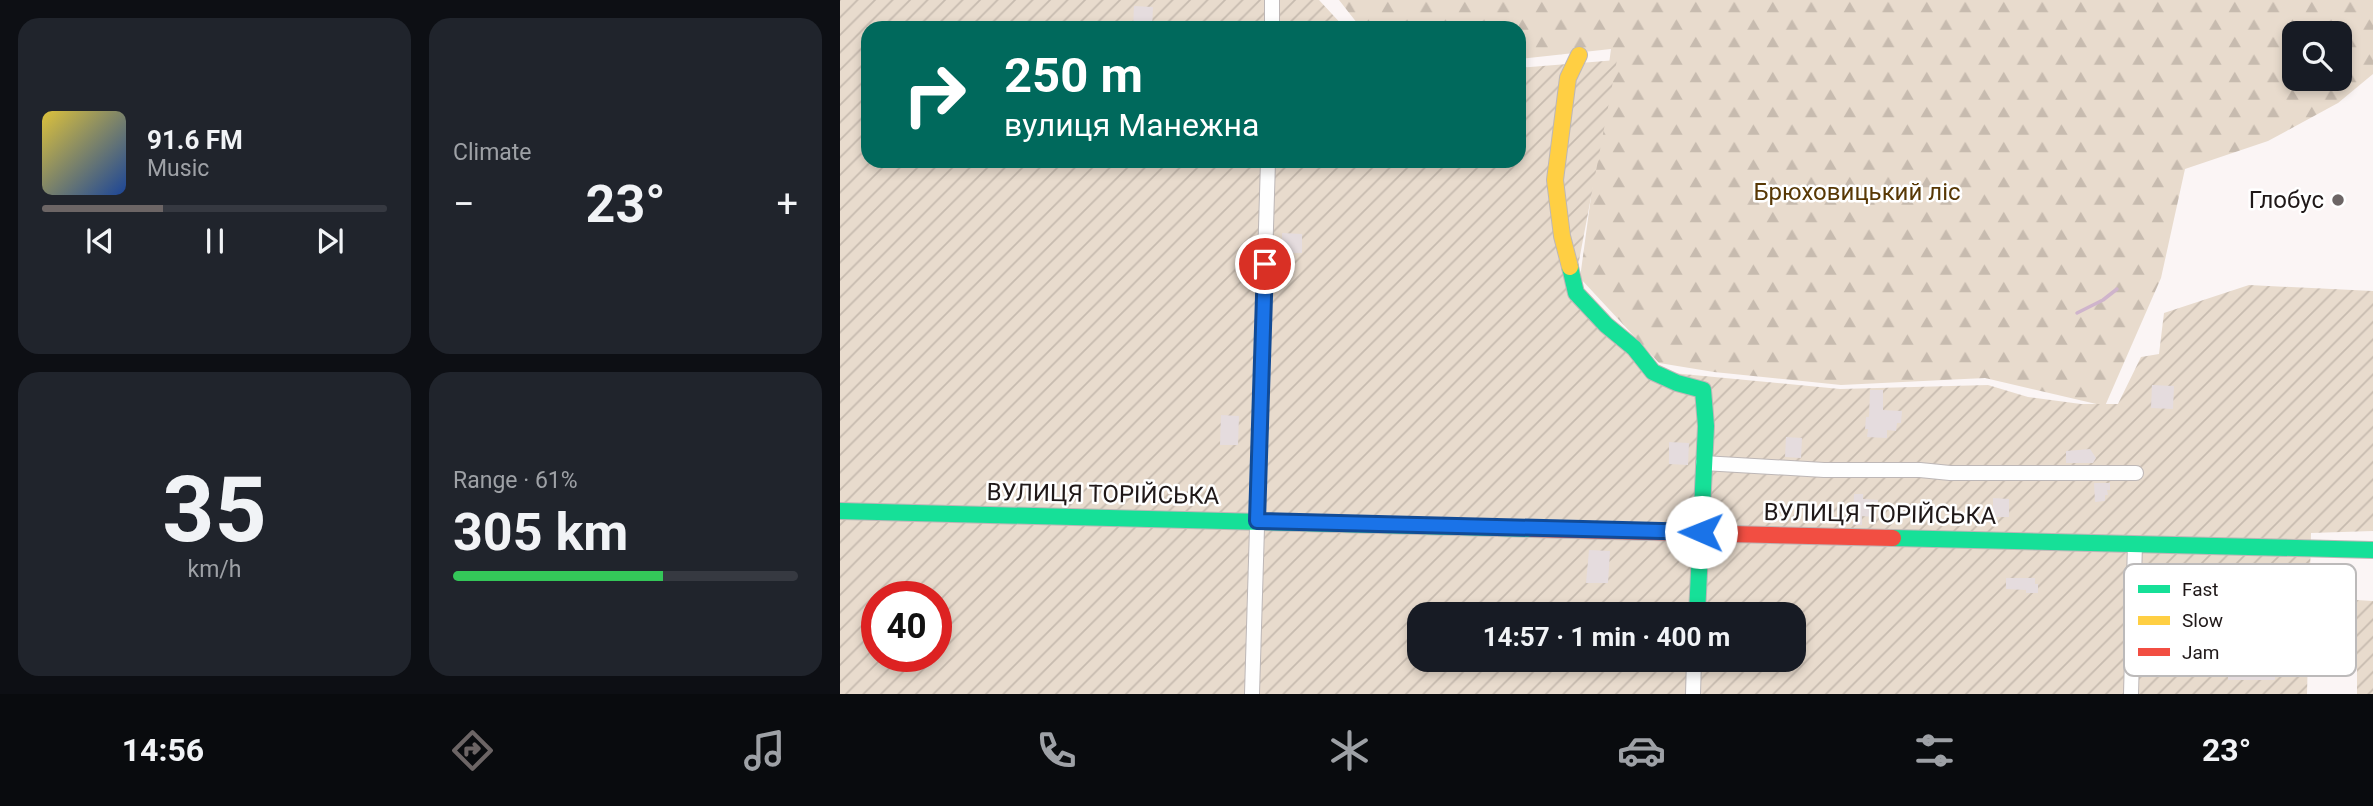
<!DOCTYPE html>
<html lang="en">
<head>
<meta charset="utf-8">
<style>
	:root { --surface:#171b24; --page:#20242c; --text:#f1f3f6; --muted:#9ea1a6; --line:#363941; --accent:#6c6565 }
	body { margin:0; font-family:Roboto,sans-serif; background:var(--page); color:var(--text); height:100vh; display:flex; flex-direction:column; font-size:26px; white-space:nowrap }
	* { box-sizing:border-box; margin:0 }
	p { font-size:23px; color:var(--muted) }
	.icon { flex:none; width:38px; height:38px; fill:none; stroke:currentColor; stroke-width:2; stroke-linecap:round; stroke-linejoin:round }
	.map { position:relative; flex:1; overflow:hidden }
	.panel { display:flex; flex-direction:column; gap:18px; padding:18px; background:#0d0f14; width:840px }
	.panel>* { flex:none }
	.top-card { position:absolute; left:21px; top:21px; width:665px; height:147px; border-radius:21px; box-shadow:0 4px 10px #0003; background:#00695c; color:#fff; overflow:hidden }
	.controls { position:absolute; left:1442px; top:21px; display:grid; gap:14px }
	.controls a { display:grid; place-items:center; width:70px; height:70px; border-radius:14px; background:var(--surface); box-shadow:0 4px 10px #0003; font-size:35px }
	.speed { position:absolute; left:21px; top:581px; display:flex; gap:14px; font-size:35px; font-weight:700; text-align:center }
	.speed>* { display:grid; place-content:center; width:91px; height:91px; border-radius:50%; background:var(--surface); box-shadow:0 4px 10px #0003; line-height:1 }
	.speed .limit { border:10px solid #d22; background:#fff; color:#111 }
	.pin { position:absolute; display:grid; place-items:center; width:60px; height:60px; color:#fff; margin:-30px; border:4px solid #fff; border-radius:50%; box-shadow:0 2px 7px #0007 }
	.me { position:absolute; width:77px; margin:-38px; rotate:271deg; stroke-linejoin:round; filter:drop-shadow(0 0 5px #0008) }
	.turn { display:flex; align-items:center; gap:24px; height:147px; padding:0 28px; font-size:32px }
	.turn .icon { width:91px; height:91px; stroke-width:2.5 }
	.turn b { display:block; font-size:49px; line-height:60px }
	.big { font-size:52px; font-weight:700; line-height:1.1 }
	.panel .tile { flex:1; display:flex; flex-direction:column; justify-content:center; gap:10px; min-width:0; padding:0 24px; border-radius:21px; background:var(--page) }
	.panel .dial { align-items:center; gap:0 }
	.dial b { font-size:91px; line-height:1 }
	.song { display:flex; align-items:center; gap:21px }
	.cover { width:84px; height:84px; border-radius:10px; background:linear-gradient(135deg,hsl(50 70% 55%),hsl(220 70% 35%)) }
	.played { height:7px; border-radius:4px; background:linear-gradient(90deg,var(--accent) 35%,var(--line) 35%) }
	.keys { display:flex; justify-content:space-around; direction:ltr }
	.heat { display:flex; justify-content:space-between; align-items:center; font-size:38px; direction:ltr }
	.charge { height:10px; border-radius:5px; background:linear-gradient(90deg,#34c759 61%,var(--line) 0) }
	.panel .tiles { flex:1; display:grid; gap:18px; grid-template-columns:repeat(2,1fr) }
	.trip { position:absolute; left:567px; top:602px; width:399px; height:70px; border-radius:21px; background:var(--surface); box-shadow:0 4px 10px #0003; font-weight:700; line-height:70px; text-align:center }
	.tab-bar { display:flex; height:112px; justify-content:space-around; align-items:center; background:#090b0e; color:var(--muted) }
	.tab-bar .icon { width:49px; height:49px }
	.tab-bar .on { color:var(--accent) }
	.tab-bar b { font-size:32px; color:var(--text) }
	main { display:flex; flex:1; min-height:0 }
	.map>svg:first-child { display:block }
</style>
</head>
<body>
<main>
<section class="panel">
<div class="tiles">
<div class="tile">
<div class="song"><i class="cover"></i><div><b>91.6 FM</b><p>Music</p></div></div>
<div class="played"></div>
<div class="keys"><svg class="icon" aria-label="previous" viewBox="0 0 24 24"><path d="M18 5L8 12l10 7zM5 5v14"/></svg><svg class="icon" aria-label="pause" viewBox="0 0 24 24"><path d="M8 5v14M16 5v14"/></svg><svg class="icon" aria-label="next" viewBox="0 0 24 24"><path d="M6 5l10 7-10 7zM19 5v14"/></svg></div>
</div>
<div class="tile"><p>Climate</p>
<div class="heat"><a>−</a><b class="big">23°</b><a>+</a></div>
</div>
<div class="tile dial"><b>35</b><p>km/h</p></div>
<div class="tile"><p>Range · 61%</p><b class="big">305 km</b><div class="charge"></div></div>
</div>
</section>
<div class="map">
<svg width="1533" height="694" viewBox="0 0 1533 694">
	<defs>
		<pattern id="forest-firs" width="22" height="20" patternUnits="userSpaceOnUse" patternTransform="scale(1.75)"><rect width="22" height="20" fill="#e8dbcd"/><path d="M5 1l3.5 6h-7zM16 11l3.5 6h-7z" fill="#c7bbaf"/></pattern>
		<pattern id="garden-furrows" width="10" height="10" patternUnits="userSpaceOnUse" patternTransform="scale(1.75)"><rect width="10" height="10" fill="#e8dbcd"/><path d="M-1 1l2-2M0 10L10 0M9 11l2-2" fill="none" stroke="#c7bbaf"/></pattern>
	</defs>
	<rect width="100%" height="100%" fill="#fbf5f5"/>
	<path fill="url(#forest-firs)" fill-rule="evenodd" d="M499 0H1533V74L1498 103 1428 141 1345 169 1321 278 1265 406 1145 378 1001 385 874 372 819 363 740 278 771 49 679 59V28H521ZM1454 33H1500V79H1454Z"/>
	<g fill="url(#garden-furrows)" fill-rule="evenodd">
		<path d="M0 0H479L505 28H28V161H679V68L777 60 735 282 822 372 1000 389 1148 385 1188 397 1241 404H1278L1301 357 1319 354 1324 313 1409 285 1533 291V531L1471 533 1467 694H0ZM37 597H96V656H37ZM579 614H954V660H579Z"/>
		<polygon points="1517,600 1533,601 1533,694 1517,694"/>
	</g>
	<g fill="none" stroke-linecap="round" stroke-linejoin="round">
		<polyline stroke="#cfb4cc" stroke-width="3.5" points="1237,313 1263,300 1277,289"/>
	</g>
	<g fill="#e5dcde">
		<polygon points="294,6 313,7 312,28 293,27"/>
		<polygon points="442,233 462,234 462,253 442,253"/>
		<polygon points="1312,385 1334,386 1333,409 1311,408"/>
		<polygon points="1030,390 1043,390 1043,410 1062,411 1061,423 1057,423 1056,431 1047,430 1047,438 1027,437 1028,429 1025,429 1026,417 1029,417"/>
		<polygon points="381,415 399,416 398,445 380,445"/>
		<polygon points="946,437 962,438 961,458 945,457"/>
		<polygon points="829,442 849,443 848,465 829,464"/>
		<polygon points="1250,449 1256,458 1253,463 1226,463 1226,451"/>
		<polygon points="1254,483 1270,483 1270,490 1267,490 1268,495 1265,495 1265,501 1255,502"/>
		<polygon points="1014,494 1023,494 1023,499 1038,500 1037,510 1034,510 1034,517 1022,516 1022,525 1013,525"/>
		<polygon points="1153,498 1169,499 1169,517 1153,517"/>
		<polygon points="749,550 770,551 768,583 746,583"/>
		<polygon points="1166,578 1195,578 1195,584 1198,584 1198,593 1186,593 1186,590 1166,589"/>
		<polygon points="1388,667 1400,667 1400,670 1435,672 1435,680 1388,680"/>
	</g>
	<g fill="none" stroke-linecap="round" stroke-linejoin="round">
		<defs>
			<g id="street">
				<polyline points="432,28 432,0"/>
				<polyline points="863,463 984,470 1080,470 1110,473 1296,473"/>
				<polyline points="412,694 428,161"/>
				<polyline points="853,694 854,660"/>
				<polyline points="1291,694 1295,543"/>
			</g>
			<g id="fast">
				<polyline points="730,267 736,293 766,325 794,348 813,372 837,383 863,390 866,426 857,614"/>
				<polyline points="0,511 692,529"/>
				<polyline points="1053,538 1533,550"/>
			</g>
			<polyline id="slow" points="730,267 722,236 715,180 728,78 739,55"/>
			<polyline id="jam" points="692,529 1053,538"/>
		</defs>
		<use href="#street" stroke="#bdb7b7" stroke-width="16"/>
		<use href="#fast" stroke="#bdb7b7" stroke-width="18"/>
		<use href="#slow" stroke="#bdb7b7" stroke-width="18"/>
		<use href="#jam" stroke="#bdb7b7" stroke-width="18"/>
		<use href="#street" stroke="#fefefe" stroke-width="14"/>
		<use href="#fast" stroke="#16e098" stroke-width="16"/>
		<use href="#slow" stroke="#ffcf43" stroke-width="16"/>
		<use href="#jam" stroke="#f24e42" stroke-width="16"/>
	</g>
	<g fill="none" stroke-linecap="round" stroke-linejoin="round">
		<defs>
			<polyline id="route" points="425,264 417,521 861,532"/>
		</defs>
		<use href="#route" stroke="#114b97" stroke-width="18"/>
		<use href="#route" stroke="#1a73e8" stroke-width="12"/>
	</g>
	<circle fill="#6c6565" stroke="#fff" stroke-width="2.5" cx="1498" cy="200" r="7"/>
	<g text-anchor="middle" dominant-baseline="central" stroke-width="5" stroke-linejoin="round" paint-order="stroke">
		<g font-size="24" fill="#583805" stroke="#fff">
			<text x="1017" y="192">Брюховицький ліс</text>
		</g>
		<g font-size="24" fill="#1f1818" stroke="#fff" text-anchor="end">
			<text x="1484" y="200">Глобус</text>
		</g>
		<g font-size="24" fill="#1f1818" stroke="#fff">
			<text transform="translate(263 494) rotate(1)">ВУЛИЦЯ ТОРІЙСЬКА</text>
			<text transform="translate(1040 514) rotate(1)">ВУЛИЦЯ ТОРІЙСЬКА</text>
		</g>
	</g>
	<rect x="1284" y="564" width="232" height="112" rx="10" fill="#fff" stroke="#bcbaba" stroke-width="2"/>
	<rect x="1298" y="585" width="32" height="8" fill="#16e098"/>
	<rect x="1298" y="616" width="32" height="9" fill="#ffcf43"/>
	<rect x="1298" y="648" width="32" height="8" fill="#f24e42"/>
	<g font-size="19" fill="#1f1818">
		<text x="1342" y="596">Fast</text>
		<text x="1342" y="627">Slow</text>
		<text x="1342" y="659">Jam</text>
	</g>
</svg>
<div class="controls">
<a><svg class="icon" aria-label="search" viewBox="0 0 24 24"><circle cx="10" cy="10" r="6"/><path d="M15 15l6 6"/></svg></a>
</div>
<div class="speed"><div class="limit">40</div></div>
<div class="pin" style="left:425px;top:264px;background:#d93025"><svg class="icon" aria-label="arrive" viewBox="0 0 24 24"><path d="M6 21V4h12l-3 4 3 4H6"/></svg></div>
<svg class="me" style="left:861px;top:532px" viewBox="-20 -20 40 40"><circle r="19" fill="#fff"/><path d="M0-13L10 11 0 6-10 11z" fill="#1a73e8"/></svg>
<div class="trip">14:57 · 1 min · 400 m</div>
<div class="top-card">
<div class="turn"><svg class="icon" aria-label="right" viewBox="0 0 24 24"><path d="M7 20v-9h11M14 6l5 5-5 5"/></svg><div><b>250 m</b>вулиця Манежна</div></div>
</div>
</div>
</main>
<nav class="tab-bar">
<b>14:56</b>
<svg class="icon on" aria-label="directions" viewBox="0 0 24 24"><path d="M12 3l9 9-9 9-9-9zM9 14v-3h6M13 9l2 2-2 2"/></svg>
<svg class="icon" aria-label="music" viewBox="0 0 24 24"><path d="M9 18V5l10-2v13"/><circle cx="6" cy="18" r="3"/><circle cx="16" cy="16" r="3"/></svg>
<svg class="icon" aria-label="phone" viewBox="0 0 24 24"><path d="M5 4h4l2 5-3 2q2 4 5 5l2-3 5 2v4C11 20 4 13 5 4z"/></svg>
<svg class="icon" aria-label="climate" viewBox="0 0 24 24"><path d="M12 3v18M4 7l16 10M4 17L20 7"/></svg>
<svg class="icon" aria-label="car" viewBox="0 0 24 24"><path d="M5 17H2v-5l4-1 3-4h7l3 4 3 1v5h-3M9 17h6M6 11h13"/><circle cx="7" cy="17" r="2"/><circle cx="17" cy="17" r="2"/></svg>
<svg class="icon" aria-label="filters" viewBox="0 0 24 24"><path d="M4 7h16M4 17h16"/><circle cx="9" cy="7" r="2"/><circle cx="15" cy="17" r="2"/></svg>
<b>23°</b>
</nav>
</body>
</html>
